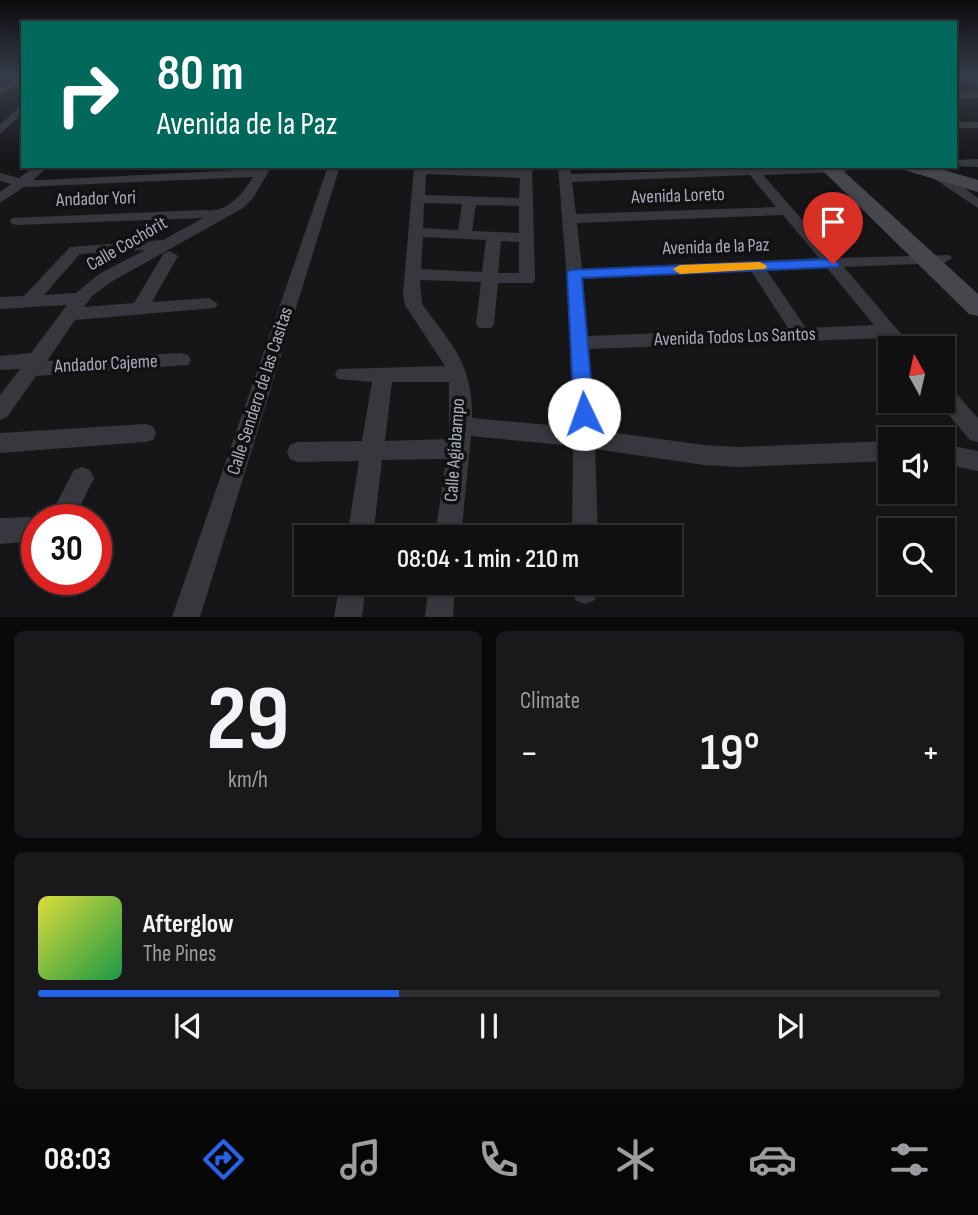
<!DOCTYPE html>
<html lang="en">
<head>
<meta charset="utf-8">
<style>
	:root { --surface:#101012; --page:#19191b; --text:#f1f3f6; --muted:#9c9d9f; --line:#303032; --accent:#2563eb }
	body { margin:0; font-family:"Sofia Sans Condensed",sans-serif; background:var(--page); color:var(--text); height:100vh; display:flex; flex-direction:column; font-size:26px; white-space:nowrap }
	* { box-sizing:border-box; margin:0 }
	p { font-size:23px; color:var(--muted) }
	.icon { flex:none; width:38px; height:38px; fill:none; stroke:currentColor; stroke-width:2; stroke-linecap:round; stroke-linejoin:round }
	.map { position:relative; height:617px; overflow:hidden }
	.drawer { display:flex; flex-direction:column; gap:14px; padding:14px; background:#09090a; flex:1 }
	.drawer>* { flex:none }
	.top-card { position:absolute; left:21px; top:21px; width:936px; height:147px; border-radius:0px; box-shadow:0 2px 5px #0004,0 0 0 2px var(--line); background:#00695c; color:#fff; overflow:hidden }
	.needle { width:46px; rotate:352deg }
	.tools { position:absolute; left:878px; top:336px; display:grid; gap:14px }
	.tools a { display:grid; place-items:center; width:77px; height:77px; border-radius:0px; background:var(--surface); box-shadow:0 2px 5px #0004,0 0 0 2px var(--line); font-size:35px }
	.speed { position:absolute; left:21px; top:504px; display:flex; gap:14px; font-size:35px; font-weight:700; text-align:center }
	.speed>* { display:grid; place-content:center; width:91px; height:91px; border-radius:50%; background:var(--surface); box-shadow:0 2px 5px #0004,0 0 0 2px var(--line); line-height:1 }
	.speed .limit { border:10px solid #d22; background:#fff; color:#111 }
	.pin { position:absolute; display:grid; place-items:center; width:60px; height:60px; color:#fff; margin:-72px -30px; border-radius:50% 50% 50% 0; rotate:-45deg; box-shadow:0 0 7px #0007 }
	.pin .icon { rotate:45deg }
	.me { position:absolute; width:77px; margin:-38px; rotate:357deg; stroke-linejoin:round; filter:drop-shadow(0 0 5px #0008) }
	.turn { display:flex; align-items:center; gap:24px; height:147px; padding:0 21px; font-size:32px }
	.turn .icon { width:91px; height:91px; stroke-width:2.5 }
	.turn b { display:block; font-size:49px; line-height:60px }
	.big { font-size:52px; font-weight:600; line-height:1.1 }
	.drawer .widget { flex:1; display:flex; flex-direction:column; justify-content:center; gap:10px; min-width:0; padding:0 24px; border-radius:10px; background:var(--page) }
	.drawer .dial { align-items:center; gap:0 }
	.dial b { font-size:91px; line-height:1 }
	.song { display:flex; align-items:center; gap:21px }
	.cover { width:84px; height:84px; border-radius:10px; background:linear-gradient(135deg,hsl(60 70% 55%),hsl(140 70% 35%)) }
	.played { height:7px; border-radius:4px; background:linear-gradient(90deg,var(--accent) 40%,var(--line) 40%) }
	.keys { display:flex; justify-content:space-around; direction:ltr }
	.heat { display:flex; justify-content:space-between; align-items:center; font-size:38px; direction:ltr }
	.drawer .tiles { flex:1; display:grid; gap:14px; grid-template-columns:1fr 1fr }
	.widget:last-child { grid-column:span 2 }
	.trip { position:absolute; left:294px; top:525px; width:388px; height:70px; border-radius:0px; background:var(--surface); box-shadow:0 2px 5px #0004,0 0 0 2px var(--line); font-weight:600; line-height:70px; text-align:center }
	.menu { display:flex; height:112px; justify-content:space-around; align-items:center; background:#060607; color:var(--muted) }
	.menu .icon { width:49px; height:49px }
	.menu .current { color:var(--accent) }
	.menu b { font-size:32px; color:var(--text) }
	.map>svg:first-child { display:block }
</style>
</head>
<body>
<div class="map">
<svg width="978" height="617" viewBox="0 0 978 617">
	<rect width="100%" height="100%" fill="#161618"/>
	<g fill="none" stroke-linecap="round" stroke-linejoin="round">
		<g fill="#37383d" fill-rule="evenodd">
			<polygon points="20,76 23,76 23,82 0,95 0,88"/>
			<polygon points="958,76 970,76 978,80 978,87"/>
			<polygon points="978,92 978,98 956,99 956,93"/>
			<polygon points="23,104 23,113 0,134 0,125"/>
			<rect x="956" y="122" width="22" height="6"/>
			<polygon points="978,159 978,167 951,166 956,166 956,160"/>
			<path d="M35 166H49L33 180H45L258 169 260 166H272L253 198 243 208 111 282 92 296 84 307 134 303 164 253 170 251 178 256 152 302 209 298 218 304 215 308 75 320 47 361 181 353 188 355 191 360 188 365 36 376 7 417 0 420V395L20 369 0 370V356L31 353 67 305 0 309V297L24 296 70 247 163 240 203 218 17 225 12 224 10 221 12 218 203 210C226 214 241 196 253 177L24 187 0 203V192L11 184 0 181V173L19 178ZM145 250 99 274 76 293 44 295 80 254Z"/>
			<polygon points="328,166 340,166 200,617 172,617"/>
			<path d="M414 166 520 170V166H532L535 279 533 283H498L494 324 491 328H479L476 324 481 282 420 280 422 304C452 345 473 364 472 418L572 427 569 305 558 166H570L571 174 848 166 847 171 843 172 763 175 836 258 950 255 952 258 944 263 844 267 913 348H893L885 338 589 349 594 430 704 445 738 447 891 441V461L738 467 704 465 595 449 598 537H572L573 446 471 436 461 537H435L446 459 382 460 373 537H347L359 461 298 462 290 459 287 452 290 445 298 442 362 441 372 382 338 379 335 374 338 369 445 366 405 305 403 294ZM426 174 520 178 519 198 425 195ZM750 175 776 207 576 214 572 182ZM424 203 462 204 458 230 423 228ZM476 205 519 206V233L472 231ZM783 215 819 258 582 269 577 223ZM423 237 486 240 482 272 421 269ZM501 241 519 242V273H498ZM827 268 874 325 806 328 767 271ZM751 271 788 328 588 336 583 279ZM392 382H449V439L385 441Z"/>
			<polygon points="926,166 941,166 943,172 978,198 978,208 933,178"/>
			<polygon points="943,385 950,387 978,418 978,442 970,440 937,401 943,401"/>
			<polygon points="145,424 153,426 156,433 153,440 145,442 0,453 0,433"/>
			<polygon points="943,444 978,451 978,471 943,464"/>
			<polygon points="82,467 90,470 94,478 73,520 48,520 74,470"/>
			<polygon points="37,517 45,520 37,520 37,541 0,544 0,518"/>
			<polygon points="340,583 366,583 362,617 334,617"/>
			<polygon points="429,583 455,583 453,617 425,617"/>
			<polygon points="572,583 598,583 595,600 585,604 575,600"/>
		</g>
		<g fill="#45474d" fill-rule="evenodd">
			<polygon points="818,166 838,166 978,294 978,316 969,314"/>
			<polygon points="901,166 930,166 978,180 978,192 904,170"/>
		</g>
	</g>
	<linearGradient id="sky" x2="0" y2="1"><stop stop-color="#0c0c0d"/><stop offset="0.47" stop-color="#363c48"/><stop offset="1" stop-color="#363c48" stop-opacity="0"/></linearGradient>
	<rect width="978" height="162" fill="url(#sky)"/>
	<polygon fill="#2563eb" stroke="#184099" stroke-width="2" points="833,259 840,264 838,267 582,278 594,414 591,420 584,422 577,420 574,414 567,274 569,270"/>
	<polygon fill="#f59e0b" points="760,262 767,266 765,269 680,274 673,269 680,265"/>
	<g text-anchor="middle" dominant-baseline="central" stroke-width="7" stroke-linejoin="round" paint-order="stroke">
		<g font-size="19" fill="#a8adb8" stroke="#111113">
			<text transform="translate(678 196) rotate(-2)">Avenida Loreto</text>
			<text transform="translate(96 199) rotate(-2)">Andador Yori</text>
			<text transform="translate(127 244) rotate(-30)">Calle Cochórit</text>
			<text transform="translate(716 247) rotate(-2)">Avenida de la Paz</text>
			<text transform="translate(735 337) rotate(-2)">Avenida Todos Los Santos</text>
			<text transform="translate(106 364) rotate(-3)">Andador Cajeme</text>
			<text transform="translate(260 391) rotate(-72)">Calle Sendero de las Casitas</text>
			<text transform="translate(455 450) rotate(-86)">Calle Agiabampo</text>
		</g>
	</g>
</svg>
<div class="tools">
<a><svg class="needle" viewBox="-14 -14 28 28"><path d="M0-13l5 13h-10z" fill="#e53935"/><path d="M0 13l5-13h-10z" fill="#9c9d9f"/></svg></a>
<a><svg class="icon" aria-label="sound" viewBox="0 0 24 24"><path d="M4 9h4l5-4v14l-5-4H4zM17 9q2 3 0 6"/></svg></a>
<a><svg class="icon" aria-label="search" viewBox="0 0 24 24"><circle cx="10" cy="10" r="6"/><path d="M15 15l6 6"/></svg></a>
</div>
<div class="speed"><div class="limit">30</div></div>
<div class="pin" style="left:833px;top:264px;background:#d93025"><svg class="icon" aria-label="arrive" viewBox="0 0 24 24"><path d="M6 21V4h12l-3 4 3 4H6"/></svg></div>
<svg class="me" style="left:584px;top:414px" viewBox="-20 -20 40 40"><circle r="19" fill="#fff"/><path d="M0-13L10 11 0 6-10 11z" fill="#2563eb"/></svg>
<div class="trip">08:04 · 1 min · 210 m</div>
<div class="top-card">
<div class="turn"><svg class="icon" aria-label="right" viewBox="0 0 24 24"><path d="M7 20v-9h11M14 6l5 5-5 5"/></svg><div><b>80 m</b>Avenida de la Paz</div></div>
</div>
</div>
<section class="drawer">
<div class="tiles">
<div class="widget dial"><b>29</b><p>km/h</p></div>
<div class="widget"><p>Climate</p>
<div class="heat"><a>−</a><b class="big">19°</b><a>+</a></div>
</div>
<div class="widget">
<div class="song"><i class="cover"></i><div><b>Afterglow</b><p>The Pines</p></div></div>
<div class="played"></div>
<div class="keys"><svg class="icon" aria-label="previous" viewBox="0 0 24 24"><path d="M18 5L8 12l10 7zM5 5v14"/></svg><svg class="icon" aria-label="pause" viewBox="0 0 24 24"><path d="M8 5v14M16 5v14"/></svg><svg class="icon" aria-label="next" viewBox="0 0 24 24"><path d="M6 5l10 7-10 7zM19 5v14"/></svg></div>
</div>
</div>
</section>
<nav class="menu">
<b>08:03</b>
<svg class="icon current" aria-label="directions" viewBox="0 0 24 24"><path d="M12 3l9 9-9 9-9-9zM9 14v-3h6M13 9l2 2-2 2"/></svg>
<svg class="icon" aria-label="music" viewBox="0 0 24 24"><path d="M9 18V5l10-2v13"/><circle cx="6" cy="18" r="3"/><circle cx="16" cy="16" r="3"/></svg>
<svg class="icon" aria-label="phone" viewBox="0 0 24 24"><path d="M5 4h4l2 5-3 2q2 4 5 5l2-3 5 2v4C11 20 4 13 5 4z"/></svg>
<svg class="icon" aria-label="climate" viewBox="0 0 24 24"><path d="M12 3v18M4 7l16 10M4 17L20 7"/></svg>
<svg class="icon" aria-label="car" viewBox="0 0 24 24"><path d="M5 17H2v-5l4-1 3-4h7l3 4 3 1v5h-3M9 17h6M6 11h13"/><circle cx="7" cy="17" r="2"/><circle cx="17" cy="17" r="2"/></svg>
<svg class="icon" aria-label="filters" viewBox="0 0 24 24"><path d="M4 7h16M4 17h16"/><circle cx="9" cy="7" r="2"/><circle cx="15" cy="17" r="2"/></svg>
</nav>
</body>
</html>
